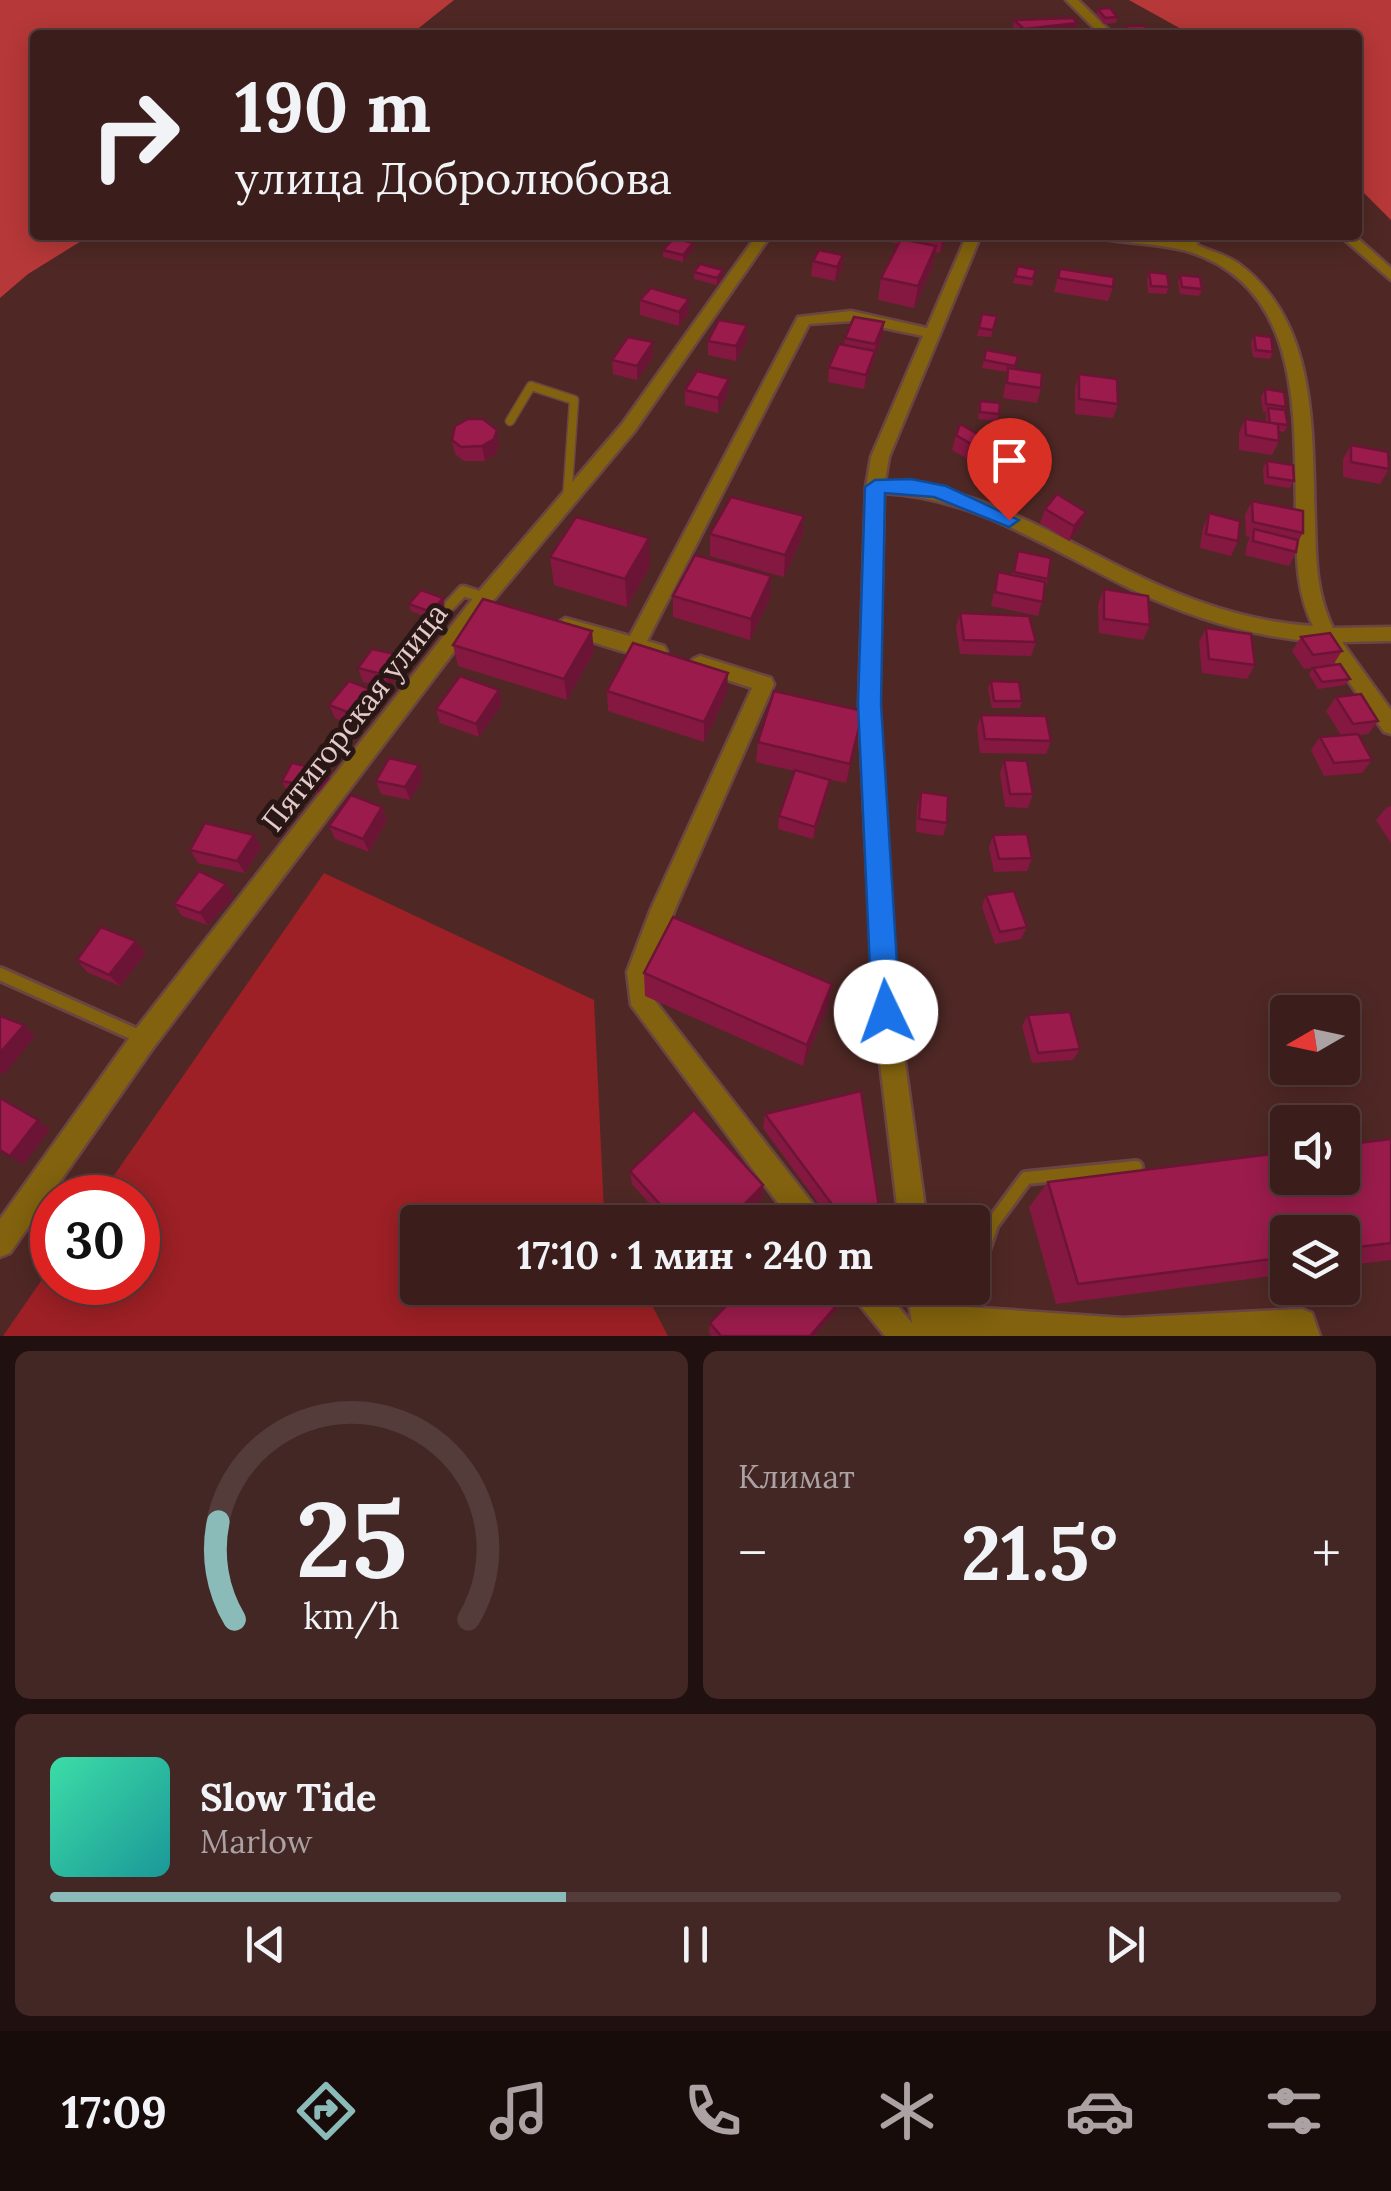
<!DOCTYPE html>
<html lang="ru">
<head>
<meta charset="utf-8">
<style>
	:root { --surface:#3b1e1c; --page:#422725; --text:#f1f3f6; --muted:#aca2a3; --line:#543c3b; --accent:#8bbbb9 }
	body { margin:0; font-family:Lora,serif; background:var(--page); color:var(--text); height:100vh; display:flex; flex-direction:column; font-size:38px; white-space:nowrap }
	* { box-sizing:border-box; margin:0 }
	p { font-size:32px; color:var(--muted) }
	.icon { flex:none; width:55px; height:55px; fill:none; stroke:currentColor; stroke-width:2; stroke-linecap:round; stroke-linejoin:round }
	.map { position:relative; height:1336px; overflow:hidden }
	.sheet { display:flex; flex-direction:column; gap:15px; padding:15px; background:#20100f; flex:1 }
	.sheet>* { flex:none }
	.top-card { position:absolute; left:30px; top:30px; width:1332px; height:210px; border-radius:10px; box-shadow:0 5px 25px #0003,0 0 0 2px var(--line); background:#3b1e1c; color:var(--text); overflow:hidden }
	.needle { width:65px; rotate:261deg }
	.controls { position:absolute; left:1270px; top:995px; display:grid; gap:20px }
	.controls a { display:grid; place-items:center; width:90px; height:90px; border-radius:10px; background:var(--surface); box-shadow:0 5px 25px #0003,0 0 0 2px var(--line); font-size:50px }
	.speed { position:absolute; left:30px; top:1175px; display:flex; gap:20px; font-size:50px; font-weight:700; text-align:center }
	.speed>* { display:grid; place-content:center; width:130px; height:130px; border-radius:50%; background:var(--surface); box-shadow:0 5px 25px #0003,0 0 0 2px var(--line); line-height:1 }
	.speed .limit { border:15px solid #d22; background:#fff; color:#111 }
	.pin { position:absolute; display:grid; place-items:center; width:85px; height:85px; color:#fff; margin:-102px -42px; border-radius:50% 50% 50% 0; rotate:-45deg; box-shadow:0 0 10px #0007 }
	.pin .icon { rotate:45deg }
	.me { position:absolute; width:110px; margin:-55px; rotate:357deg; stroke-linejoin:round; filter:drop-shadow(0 0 8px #0008) }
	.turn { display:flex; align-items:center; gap:35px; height:210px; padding:0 40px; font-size:45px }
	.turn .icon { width:130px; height:130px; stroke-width:2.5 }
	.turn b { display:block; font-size:70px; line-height:85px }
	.big { font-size:75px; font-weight:700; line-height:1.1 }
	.sheet .card { flex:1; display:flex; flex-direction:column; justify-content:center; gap:15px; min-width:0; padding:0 35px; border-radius:15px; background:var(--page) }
	.sheet .dial { align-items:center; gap:0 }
	.dial svg { height:260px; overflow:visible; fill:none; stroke:var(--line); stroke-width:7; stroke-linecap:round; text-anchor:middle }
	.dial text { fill:var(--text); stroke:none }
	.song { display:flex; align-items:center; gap:30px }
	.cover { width:120px; height:120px; border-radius:15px; background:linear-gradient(135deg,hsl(160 70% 55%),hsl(180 70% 35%)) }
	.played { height:10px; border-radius:5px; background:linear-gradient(90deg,var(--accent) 40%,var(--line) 40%) }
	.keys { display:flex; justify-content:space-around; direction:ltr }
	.heat { display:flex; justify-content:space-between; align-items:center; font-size:55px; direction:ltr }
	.sheet .tiles { flex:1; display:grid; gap:15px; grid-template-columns:1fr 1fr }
	.card:last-child { grid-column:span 2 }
	.trip { position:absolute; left:400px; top:1205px; width:590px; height:100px; border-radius:10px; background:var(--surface); box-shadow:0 5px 25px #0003,0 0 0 2px var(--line); font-weight:700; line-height:100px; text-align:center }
	.tabs { display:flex; height:160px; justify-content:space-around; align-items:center; background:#180c0b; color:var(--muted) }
	.tabs .icon { width:70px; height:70px }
	.tabs .on { color:var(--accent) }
	.tabs b { font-size:45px; color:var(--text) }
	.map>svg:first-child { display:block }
</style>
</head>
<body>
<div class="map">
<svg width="1391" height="1336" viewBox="0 0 1391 1336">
	<rect width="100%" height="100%" fill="#4f2825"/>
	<polygon fill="#9c2025" points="324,873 594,1000 604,1211 610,1222 418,1222 418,1288 643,1288 668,1336 3,1336 52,1265 52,1282 138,1282 138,1198 99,1197"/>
	<g fill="#b73838">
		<polygon points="0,0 454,0 410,35 35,35 35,235 91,235 28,274 0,298"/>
		<polygon points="1129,0 1391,0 1391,220 1358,187 1358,35 1192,35"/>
	</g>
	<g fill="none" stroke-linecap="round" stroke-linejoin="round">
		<defs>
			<polyline id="lane-far2" points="510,421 531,386 574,400 567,500"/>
			<polyline id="lane-far1" points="450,605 463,591 485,598"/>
			<g id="lane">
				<polyline points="0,974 143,1038"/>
				<polyline points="972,1282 992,1224 1026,1178 1136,1167"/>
				<polyline points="960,1319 971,1288"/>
			</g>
			<g id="street">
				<polygon points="1066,0 1078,0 1114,35 1101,35"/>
				<polygon points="757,235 771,235 634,432 488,607 153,1048 10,1253 0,1257 0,1219 135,1030 474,597 622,424"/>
				<path d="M967 235H981L889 457 885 481C981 486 1058 538 1143 578 1197 604 1253 622 1313 626 1295 589 1297 553 1296 513 1294 416 1303 286 1187 251 1161 244 1130 243 1103 239L1096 235H1134L1183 242 1186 235H1198L1197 245C1210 251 1227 255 1239 264 1319 323 1312 433 1315 522 1316 560 1316 593 1333 628L1391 627V641L1342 642 1391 710V734L1384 732 1321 642C1255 638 1191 618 1131 589 1049 549 977 498 884 493L879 704 898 1012 927 1222H899L874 1012 859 704 866 487 871 457 923 336 851 321 809 324 647 641 664 646 667 651 664 656C642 662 583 638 558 630L555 625 565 618 630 636 798 317 851 311 927 328Z"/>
				<polygon points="1339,235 1354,235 1391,268 1391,280"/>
				<polygon points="700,656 771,678 774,684 675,909 651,972 655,1001 819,1212 823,1222 792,1222 631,1005 627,972 651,909 752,688 693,669 690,664 693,659"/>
				<polygon points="850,1288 882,1288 912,1323 907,1288 935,1288 938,1305 1123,1318 1302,1309 1312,1313 1320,1336 885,1336 854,1298"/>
			</g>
		</defs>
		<use href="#lane-far2" stroke="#6a4542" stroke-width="11"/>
		<use href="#lane-far1" stroke="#6a4542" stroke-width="15"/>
		<use href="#lane" stroke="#6a4542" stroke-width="18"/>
		<use href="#street" stroke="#6a4542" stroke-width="5"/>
		<use href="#lane-far2" stroke="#82620e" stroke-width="8"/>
		<use href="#lane-far1" stroke="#82620e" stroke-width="10"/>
		<use href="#lane" stroke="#82620e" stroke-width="12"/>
		<use href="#street" fill="#82620e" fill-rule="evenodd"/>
	</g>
	<g fill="#851841">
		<polygon points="1098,9 1117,17 1116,23 1104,24 1097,15"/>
		<polygon points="1014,20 1077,23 1074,35 1014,35 1012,33"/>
		<polygon points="1126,26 1150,33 1150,35 1125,35 1124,33"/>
		<polygon points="876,235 949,235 940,253 935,252 932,268 914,308 878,300 881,278 898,244 875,239"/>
		<polygon points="1024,235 1047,235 1045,241 1024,238"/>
		<polygon points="663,250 693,250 683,262 663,257"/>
		<polygon points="843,255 842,269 835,281 811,276 813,261"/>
		<polygon points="1018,266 1036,270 1032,286 1013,283"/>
		<polygon points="1060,269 1113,287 1108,301 1054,292"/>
		<polygon points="723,270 723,277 717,285 694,279 694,272"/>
		<polygon points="1149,272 1169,287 1166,294 1148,293 1147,279"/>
		<polygon points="1180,275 1202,289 1199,296 1180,294 1178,282"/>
		<polygon points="689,299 689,313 679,326 640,315 640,300"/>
		<polygon points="982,314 997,316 991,337 977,336"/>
		<polygon points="884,322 882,337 864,389 828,382 829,367 844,345 845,338"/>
		<polygon points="747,325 747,340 736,361 708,355 708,341"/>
		<polygon points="1254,335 1273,352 1270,359 1253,357 1251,342"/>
		<polygon points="653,342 653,357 637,380 613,374 612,360"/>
		<polygon points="986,350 1018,356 1015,369 1041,388 1037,403 1003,398 1007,372 982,368"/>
		<polygon points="1079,374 1118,404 1113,418 1075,414 1075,389"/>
		<polygon points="1265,389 1286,407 1285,410 1288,425 1284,432 1279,431 1279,441 1272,455 1239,450 1239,433 1245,419 1266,422 1266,412 1263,412 1261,397"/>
		<polygon points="685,390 728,393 718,413 685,405"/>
		<polygon points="980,401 999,414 997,421 978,419"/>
		<polygon points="956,435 1000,447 1022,448 1020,458 1028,479 1007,482 952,450"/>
		<polygon points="452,440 499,444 496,454 485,461 464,461 455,454"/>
		<polygon points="1351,445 1389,469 1380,484 1343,477 1343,459"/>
		<polygon points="1267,461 1294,481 1290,488 1264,484 1263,468"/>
		<polygon points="1252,501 1303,533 1297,543 1296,552 1289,566 1245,555 1247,544 1250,537 1246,536 1245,515"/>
		<polygon points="1045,509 1086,512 1081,526 1069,541 1040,523"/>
		<polygon points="1209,513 1238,541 1231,556 1200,548 1203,528"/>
		<polygon points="804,516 802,538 784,577 710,556 710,534"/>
		<polygon points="1018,551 1048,579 1038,616 991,606 998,572 1012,575"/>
		<polygon points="550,557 650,566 627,607 554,585"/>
		<polygon points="1104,589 1150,625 1143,640 1099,633 1098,604"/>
		<polygon points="673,596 770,598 750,640 673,617"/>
		<polygon points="443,598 444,605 433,619 411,611 409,604"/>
		<polygon points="960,613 1036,642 1031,656 960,654 956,627"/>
		<polygon points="1206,628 1255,665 1247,679 1202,673 1199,642"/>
		<polygon points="1301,637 1342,651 1333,665 1350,679 1345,685 1318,689 1309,674 1313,668 1304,669 1292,651"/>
		<polygon points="453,645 594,652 567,700 458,666"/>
		<polygon points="399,655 403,669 389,688 363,682 358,668"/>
		<polygon points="991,681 1022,701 1020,708 992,708 988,688"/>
		<polygon points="375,691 380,705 360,729 335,718 329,705"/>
		<polygon points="607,691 727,693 704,742 608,711"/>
		<polygon points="1336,697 1378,721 1368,734 1359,735 1372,760 1362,773 1324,776 1311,750 1320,737 1341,735 1326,711"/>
		<polygon points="502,704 479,737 440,723 436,709"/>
		<polygon points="981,715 1051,741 1046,754 980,753 977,728"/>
		<polygon points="859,732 846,783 811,775 828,794 813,839 778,829 779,816 795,771 756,762 758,742"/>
		<polygon points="1004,760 1033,794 1028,808 1005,807 1000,773"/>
		<polygon points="327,771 330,778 318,793 285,788 282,781"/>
		<polygon points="423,778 410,800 381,794 376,781"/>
		<polygon points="921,792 947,823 943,836 916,832 917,806"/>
		<polygon points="1391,806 1391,843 1376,820 1387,807"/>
		<polygon points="382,807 387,820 369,852 335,839 329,826"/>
		<polygon points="254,835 261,847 245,873 198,863 190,850"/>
		<polygon points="993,835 1032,858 1027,871 994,872 989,848"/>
		<polygon points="986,895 1027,927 1021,939 995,944 982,907"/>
		<polygon points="234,897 208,925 182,916 174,904"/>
		<polygon points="146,953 120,986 87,972 77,960"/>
		<polygon points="644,973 828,1007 803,1066 645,996"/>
		<polygon points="1028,1015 1080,1049 1073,1060 1032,1063 1022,1026"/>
		<polygon points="765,1114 881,1219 880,1222 832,1222 763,1128"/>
		<polygon points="1391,1139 1391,1260 1342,1266 1342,1232 1288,1232 1288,1274 1056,1304 1029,1207 1048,1182"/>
		<polygon points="630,1171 763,1185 762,1198 738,1222 666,1222 632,1184"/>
		<polygon points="842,1299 837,1309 814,1336 712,1336 709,1333 710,1323"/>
	</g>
	<g fill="#6c1435">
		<polygon points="1077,23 1074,35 1023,35 1024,29"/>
		<polygon points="943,235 949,235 940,253"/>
		<polygon points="693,243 693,250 683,262 683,255"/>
		<polygon points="936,246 932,268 914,308 918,286"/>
		<polygon points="843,255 842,269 835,281 837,267"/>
		<polygon points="723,270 723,277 717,285 717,278"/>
		<polygon points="689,299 689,313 679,326 679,312"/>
		<polygon points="884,322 882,337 864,389 866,375"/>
		<polygon points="747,325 747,340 736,361 736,346"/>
		<polygon points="653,342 653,357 637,380 637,366"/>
		<polygon points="729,379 728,393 718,413 718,398"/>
		<polygon points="497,430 499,444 496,454 485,461 482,446"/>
		<polygon points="1022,448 1018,463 1032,464 1028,479 1007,482 1015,455"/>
		<polygon points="1086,512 1081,526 1069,541 1074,526"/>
		<polygon points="804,516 802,538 784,577 785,555"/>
		<polygon points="649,538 650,566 627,607 625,579"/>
		<polygon points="771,576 770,598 750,640 751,619"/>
		<polygon points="443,598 444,605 433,619 431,612"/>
		<polygon points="592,631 594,652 567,700 564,679"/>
		<polygon points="399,655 403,669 389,688 385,675"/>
		<polygon points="728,673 727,693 704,742 704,722"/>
		<polygon points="499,690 502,704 479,737 476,724"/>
		<polygon points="375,691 380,705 360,729 355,715"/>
		<polygon points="863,711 859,732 846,783 850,764"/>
		<polygon points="419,765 423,778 410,800 405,787"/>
		<polygon points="327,771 330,778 318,793 315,787"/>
		<polygon points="830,780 828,794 813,839 815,827"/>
		<polygon points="382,807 387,820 369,852 363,839"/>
		<polygon points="254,835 261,847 245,873 237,861"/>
		<polygon points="226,884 234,897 208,925 200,913"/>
		<polygon points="136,941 146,953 120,986 109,975"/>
		<polygon points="832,984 828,1007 803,1066 807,1045"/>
		<polygon points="24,1025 35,1036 4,1075 0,1072 0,1053"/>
		<polygon points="38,1120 50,1130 23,1165 10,1156"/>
		<polygon points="763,1185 762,1198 738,1222 727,1222"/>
		<polygon points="842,1299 837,1309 814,1336 810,1336"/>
	</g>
	<g fill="#9b1c4c" stroke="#6c1435" stroke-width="2.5">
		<polygon points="1110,8 1117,17 1105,18 1098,9"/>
		<polygon points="1073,18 1077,23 1024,29 1014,20"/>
		<polygon points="1126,26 1145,26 1150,33 1131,34"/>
		<polygon points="1115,29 1119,35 1105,35 1102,30"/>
		<polygon points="674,238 693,243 683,255 663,250"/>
		<polygon points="901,239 936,246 918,286 881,278"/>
		<polygon points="819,250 843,255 837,267 813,261"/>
		<polygon points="700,264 723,270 717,278 694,272"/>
		<polygon points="1018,266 1036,270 1033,279 1015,276"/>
		<polygon points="1060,269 1114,277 1113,287 1058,278"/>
		<polygon points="1149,272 1167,274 1169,287 1151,286"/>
		<polygon points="1180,275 1200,277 1202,289 1182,287"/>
		<polygon points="651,288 689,299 679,312 640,300"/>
		<polygon points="982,314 997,316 993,330 979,328"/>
		<polygon points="854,317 884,322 875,344 845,338"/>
		<polygon points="719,320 747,325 736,346 708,341"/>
		<polygon points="1254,335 1271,337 1273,352 1256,350"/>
		<polygon points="628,337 653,342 637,366 612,360"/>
		<polygon points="839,344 875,351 866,375 829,367"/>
		<polygon points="986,350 1018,356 1015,366 984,360"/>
		<polygon points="1008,368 1042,373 1041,388 1007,383"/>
		<polygon points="697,371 729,379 718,398 685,390"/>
		<polygon points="1079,374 1117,379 1118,404 1079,399"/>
		<polygon points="1265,389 1284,392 1286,407 1266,404"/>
		<polygon points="980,401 1000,403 999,414 980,412"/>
		<polygon points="1268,408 1285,410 1288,425 1270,423"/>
		<polygon points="468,419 483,419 497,430 494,439 482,446 461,447 452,440 455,426"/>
		<polygon points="1245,419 1278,424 1279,441 1246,435"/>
		<polygon points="960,424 1000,447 1008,440 1022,448 1015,455 1032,464 1011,468 956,435"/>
		<polygon points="1351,445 1388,452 1389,469 1351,462"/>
		<polygon points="1267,461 1293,465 1294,481 1268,477"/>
		<polygon points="1057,494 1086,512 1074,526 1045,509"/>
		<polygon points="731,497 804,516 785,555 710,534"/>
		<polygon points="1252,501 1303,511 1303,533 1253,522"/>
		<polygon points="1209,513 1240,521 1238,541 1206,534"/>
		<polygon points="576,517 649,538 625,579 550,557"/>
		<polygon points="1254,529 1298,540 1296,552 1253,541"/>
		<polygon points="1018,551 1051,558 1048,579 1014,572"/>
		<polygon points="695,555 771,576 751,619 673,596"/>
		<polygon points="998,572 1045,582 1043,602 995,592"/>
		<polygon points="1104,589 1148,596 1150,625 1104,619"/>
		<polygon points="421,590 443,598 431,612 409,604"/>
		<polygon points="483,599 592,631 564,679 453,645"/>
		<polygon points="960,613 1029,616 1036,642 964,640"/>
		<polygon points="1206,628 1251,634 1255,665 1209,659"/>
		<polygon points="1330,633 1342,651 1313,655 1301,637"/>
		<polygon points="633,643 728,673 704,722 607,691"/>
		<polygon points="372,649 399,655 385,675 358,668"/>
		<polygon points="1340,664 1350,679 1322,682 1313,668"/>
		<polygon points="460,676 499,690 476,724 436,709"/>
		<polygon points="349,681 375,691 355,715 329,705"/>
		<polygon points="991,681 1019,682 1022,701 994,701"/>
		<polygon points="774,691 863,711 850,764 758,742"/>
		<polygon points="1361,694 1378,721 1353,724 1336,697"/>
		<polygon points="981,715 1046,716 1051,741 985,739"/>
		<polygon points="1358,734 1372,760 1334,763 1320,737"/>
		<polygon points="389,758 419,765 405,787 376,781"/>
		<polygon points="1004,760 1027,761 1033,794 1010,794"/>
		<polygon points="292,763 327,771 315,787 282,781"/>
		<polygon points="795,770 830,780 815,827 779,816"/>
		<polygon points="921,792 948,796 947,823 919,819"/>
		<polygon points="351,795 382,807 363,839 329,826"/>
		<polygon points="205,823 254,835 237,861 190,850"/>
		<polygon points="1027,834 1032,858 999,859 993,835"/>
		<polygon points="199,871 226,884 200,913 174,904"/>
		<polygon points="1014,891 1027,927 1000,932 986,895"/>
		<polygon points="673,917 832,984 807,1045 644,973"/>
		<polygon points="101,927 136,941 109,975 77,960"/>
		<polygon points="1070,1012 1080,1049 1038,1053 1028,1015"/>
		<polygon points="0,1016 24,1025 0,1053"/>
		<polygon points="861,1091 881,1219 869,1222 845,1222 765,1114"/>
		<polygon points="0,1098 38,1120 10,1156 0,1150"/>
		<polygon points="694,1110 763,1185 727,1222 676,1222 630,1171"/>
		<polygon points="1391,1139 1391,1243 1342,1249 1342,1232 1288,1232 1288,1257 1078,1284 1048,1182 1288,1152 1288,1178 1342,1178 1342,1145"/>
		<polygon points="743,1288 831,1288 842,1299 810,1336 721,1336 710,1323"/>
	</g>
	<polygon fill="#1a73e8" stroke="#114b97" stroke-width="2.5" points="911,479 946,486 1019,520 1009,527 934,497 885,493 881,704 900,1012 896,1022 886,1026 876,1022 872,1012 858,704 865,487 875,480"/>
	<g text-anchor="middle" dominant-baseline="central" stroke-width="10" stroke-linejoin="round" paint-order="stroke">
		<g font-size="30" fill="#e4cac8" stroke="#281715">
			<text transform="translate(354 717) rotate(-52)">Пятигорская улица</text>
		</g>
	</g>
</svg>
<div class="controls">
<a><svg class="needle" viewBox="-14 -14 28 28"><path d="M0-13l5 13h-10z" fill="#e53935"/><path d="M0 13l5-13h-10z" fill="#aca2a3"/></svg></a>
<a><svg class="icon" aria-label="sound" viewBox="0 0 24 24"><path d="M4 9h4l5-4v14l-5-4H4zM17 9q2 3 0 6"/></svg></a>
<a><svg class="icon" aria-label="layers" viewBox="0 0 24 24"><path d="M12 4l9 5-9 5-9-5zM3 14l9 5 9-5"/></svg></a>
</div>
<div class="speed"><div class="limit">30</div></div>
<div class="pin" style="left:1009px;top:520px;background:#d93025"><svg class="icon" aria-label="arrive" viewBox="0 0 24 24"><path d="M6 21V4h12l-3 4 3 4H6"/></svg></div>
<svg class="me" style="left:886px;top:1012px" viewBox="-20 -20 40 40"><circle r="19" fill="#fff"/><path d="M0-13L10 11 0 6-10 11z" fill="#1a73e8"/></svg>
<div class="trip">17:10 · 1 мин · 240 m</div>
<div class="top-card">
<div class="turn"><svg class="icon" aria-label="right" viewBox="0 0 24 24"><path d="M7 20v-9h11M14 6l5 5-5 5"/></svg><div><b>190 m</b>улица Добролюбова</div></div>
</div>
</div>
<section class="sheet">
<div class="tiles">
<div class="card dial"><svg viewBox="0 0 100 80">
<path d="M14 69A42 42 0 1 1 86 69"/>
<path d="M14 69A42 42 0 0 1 9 39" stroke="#8bbbb9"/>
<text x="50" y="56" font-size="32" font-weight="700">25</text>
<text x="50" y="72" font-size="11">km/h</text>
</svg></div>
<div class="card"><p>Климат</p>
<div class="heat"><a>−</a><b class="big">21.5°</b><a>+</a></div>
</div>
<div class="card">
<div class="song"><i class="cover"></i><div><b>Slow Tide</b><p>Marlow</p></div></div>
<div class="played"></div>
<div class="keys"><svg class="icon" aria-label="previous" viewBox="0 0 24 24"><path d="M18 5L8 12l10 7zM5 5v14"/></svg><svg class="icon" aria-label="pause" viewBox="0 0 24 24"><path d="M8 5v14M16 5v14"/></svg><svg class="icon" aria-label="next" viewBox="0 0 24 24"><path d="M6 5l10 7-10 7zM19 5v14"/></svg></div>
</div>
</div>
</section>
<nav class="tabs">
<b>17:09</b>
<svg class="icon on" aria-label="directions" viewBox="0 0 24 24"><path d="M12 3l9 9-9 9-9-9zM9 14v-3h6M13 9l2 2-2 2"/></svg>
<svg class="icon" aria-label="music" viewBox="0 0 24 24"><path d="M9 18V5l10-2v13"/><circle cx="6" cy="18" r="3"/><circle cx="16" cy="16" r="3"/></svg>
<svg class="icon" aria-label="phone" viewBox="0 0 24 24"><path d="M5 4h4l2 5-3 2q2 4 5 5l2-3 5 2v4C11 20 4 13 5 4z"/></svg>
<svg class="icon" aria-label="climate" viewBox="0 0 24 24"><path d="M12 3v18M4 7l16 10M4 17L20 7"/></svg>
<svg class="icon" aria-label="car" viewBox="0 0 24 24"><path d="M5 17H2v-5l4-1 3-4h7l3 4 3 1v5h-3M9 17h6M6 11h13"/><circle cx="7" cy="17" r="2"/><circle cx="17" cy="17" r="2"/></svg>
<svg class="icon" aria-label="filters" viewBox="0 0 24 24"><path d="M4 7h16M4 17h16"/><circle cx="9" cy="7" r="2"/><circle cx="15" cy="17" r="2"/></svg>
</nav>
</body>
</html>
